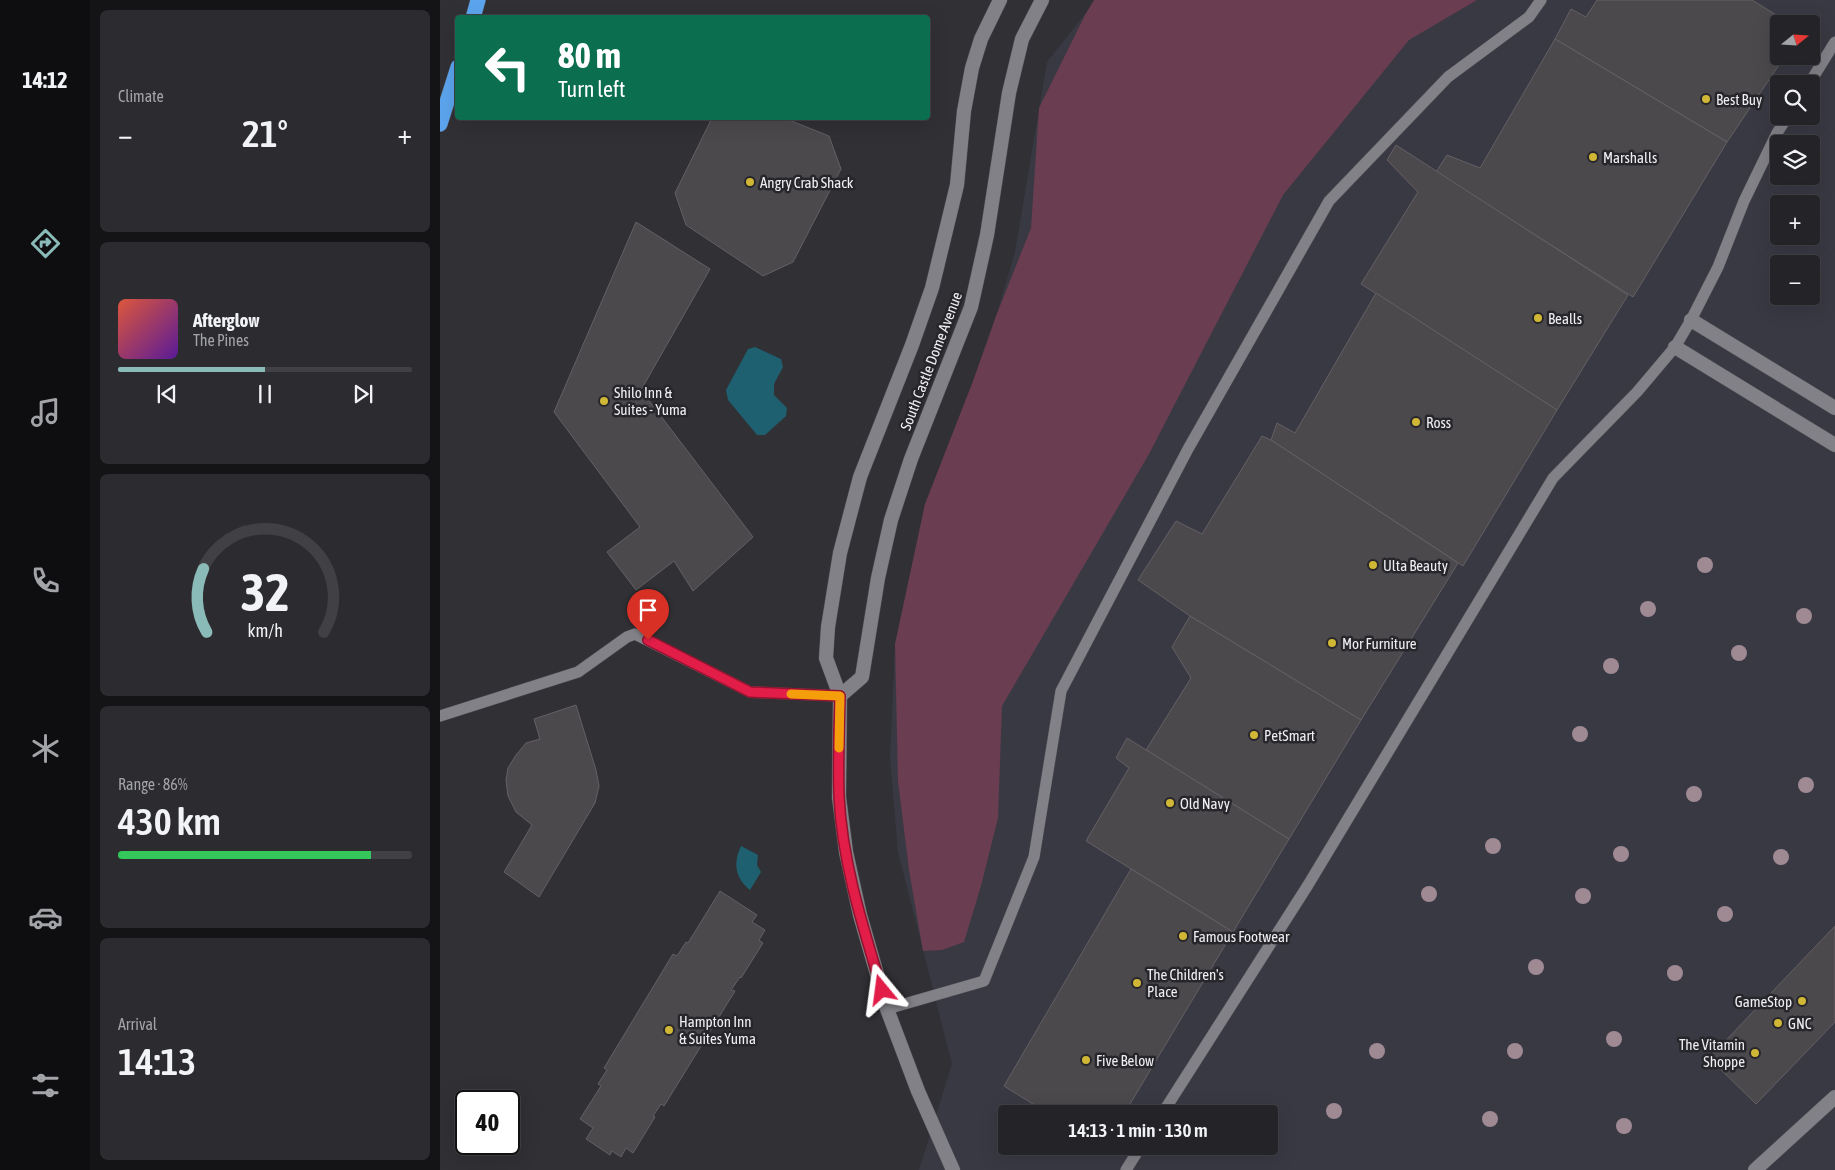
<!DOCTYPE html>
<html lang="en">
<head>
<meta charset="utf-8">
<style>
	:root { --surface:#242428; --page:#2c2c30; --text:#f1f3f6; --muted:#a3a4a8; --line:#414145; --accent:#8bbbb9 }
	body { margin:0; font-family:"Asap Condensed",sans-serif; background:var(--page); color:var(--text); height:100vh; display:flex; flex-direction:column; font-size:19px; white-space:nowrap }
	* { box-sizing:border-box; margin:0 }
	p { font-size:16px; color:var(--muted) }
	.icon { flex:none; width:28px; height:28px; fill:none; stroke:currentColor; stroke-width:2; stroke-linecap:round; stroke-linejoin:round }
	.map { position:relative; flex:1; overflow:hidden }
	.side { display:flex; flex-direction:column; gap:10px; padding:10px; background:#141416; width:350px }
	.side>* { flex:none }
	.top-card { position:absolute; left:15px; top:15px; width:475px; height:105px; border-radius:5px; box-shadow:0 5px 20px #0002,0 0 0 1px var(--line); background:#0b6e4f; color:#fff; overflow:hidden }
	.needle { width:32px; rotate:72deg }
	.tools { position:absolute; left:1330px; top:15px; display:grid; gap:10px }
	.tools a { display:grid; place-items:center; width:50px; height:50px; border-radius:5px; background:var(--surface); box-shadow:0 5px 20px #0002,0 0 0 1px var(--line); font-size:25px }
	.speed { position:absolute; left:15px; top:1090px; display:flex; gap:10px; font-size:25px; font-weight:700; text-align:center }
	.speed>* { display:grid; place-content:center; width:65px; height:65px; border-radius:50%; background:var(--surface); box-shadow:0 5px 20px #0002,0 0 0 1px var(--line); line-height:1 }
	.speed .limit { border:2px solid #111; border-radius:8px; background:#fff; color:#111 }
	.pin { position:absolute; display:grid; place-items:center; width:42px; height:42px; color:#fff; margin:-51px -21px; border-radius:50% 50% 50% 0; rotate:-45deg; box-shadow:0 0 5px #0007 }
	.pin .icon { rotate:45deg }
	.me { position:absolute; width:55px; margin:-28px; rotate:344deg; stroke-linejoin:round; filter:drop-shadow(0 0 4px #0008) }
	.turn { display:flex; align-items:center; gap:18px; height:105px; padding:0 20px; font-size:22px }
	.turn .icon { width:65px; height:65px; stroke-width:2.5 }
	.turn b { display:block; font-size:35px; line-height:42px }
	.big { font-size:38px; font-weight:600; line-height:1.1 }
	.side .tile { flex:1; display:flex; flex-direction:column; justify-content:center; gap:8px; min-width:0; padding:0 18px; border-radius:8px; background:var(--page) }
	.side .dial { align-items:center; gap:0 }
	.dial svg { height:130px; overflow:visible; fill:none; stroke:var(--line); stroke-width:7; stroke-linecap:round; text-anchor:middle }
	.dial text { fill:var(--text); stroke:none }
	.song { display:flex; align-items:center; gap:15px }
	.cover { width:60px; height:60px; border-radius:8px; background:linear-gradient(135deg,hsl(10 70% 55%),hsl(270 70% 35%)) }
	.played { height:5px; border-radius:2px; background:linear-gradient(90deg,var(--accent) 50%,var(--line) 50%) }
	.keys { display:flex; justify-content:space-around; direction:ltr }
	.heat { display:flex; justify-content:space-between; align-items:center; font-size:28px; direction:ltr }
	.charge { height:8px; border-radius:4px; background:linear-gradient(90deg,#34c759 86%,var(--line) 0) }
	.trip { position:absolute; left:558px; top:1105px; width:280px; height:50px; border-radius:5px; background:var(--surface); box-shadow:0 5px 20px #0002,0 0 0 1px var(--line); font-weight:600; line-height:50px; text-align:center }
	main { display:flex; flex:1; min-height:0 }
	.tab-bar { display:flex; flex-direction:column; width:90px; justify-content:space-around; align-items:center; background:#0e0e10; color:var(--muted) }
	.tab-bar .icon { width:35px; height:35px }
	.tab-bar .active { color:var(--accent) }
	.tab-bar b { font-size:22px; color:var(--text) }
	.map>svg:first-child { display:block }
</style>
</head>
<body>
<main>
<nav class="tab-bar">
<b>14:12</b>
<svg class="icon active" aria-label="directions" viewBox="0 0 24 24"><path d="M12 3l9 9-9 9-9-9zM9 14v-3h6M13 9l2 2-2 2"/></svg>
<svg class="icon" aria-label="music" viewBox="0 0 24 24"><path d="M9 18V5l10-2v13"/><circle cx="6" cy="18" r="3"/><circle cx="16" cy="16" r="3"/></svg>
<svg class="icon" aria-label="phone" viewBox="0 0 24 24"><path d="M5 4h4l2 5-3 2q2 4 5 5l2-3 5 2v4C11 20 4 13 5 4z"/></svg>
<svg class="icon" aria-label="climate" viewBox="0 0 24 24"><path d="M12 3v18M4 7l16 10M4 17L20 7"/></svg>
<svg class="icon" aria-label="car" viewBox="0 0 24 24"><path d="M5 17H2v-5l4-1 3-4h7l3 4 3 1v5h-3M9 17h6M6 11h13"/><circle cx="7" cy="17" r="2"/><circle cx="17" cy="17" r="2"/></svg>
<svg class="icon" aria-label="filters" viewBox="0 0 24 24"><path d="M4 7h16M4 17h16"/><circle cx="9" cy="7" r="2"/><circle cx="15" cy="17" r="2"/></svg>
</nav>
<section class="side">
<div class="tile"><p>Climate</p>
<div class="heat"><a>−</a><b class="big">21°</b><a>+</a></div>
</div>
<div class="tile">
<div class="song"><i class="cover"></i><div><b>Afterglow</b><p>The Pines</p></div></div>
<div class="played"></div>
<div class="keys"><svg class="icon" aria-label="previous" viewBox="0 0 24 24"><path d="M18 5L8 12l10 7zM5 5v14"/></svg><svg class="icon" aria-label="pause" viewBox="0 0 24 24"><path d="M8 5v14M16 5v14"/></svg><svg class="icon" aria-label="next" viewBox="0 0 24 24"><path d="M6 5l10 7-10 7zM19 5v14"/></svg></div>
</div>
<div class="tile dial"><svg viewBox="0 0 100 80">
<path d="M14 69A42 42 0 1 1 86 69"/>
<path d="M14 69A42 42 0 0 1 12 30" stroke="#8bbbb9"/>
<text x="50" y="56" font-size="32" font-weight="700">32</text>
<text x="50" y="72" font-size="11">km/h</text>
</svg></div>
<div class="tile"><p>Range · 86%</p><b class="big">430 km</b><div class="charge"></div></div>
<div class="tile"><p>Arrival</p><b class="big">14:13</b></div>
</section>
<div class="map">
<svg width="1395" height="1170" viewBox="0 0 1395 1170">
	<rect width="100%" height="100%" fill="#303035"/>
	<path fill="#393944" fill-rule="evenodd" d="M656 0H1395V1170H479L512 1064 458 852 450 758 455 644 485 504 548 344 575 252 607 62ZM1339 24H1371V56H1339ZM1339 84H1371V116H1339ZM1339 144H1371V176H1339ZM1339 204H1371V236H1339ZM1339 264H1371V296H1339ZM566 1114H829V1146H566Z"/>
	<polygon fill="#6a3d50" points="654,0 1037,0 969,40 843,195 709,454 562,706 558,818 541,886 524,942 502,950 483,951 469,870 458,781 455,644 485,504 533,381 556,316 591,228 599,108 645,15"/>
	<g fill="#1e606f">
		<polygon points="315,347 341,359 343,367 334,384 334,395 347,408 346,416 325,435 317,435 288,400 286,390 308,349"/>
		<path d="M301 846 318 855 317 865 321 872 310 890C295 878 293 863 301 846Z"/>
	</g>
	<g fill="#4c494d" stroke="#646065">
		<polygon points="1157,0 1312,0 1351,24 1339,24 1339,56 1345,56 1287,142 1115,39 1131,9 1146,17"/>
		<polygon points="1115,39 1287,142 1193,297 996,172 1007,155 1040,168"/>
		<polygon points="272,118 344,118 389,136 401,169 353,262 323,276 246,225 235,193"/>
		<polygon points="956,145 1188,295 1117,410 921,284 978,192 947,160"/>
		<polygon points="196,222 270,269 201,390 313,537 253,591 234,561 196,590 167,552 200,527 114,412"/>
		<polygon points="936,293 1117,410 1023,566 831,440 837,423 855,433"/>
		<polygon points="822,436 831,440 1018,563 921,720 750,616 698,580 736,521 762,534"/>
		<polygon points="750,616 921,720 849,839 706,750 751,678 732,647"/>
		<polygon points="136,705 156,770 159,786 155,803 99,897 64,872 92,825 76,812 68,796 66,780 68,768 76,755 86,743 100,739 94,719"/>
		<polygon points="687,738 849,839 793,932 646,841 689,768 676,758"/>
		<polygon points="691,869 793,932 684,1114 609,1114 564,1086"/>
		<polygon points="280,891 317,915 312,922 325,930 319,940 323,943 301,978 300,977 291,990 295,991 224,1106 221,1104 213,1116 215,1117 193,1153 186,1148 181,1157 172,1151 170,1155 146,1139 153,1128 140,1119 161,1086 158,1084 167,1070 164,1068 233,954 237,956 246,942 248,943"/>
		<polygon points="1395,926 1395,1022 1316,1104 1269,1058"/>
	</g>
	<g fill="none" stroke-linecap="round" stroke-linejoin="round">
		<defs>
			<g id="service">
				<polyline points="1369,84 1395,42"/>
				<polyline points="0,716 138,672 187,637 195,634 310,692 400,696"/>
				<polyline points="447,1009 544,981 594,857 621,691 748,449 889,201 1008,77 1089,17 1101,0"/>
				<polyline points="722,1114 868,885 1113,478 1197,392 1235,347 1251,320 1278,267 1304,201 1337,133 1348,116"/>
				<polyline points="686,1170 701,1146"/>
			</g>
			<g id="minor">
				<polyline points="1251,320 1395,408"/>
				<polyline points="1235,347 1395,445"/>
			</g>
			<g id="tertiary">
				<polyline points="400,696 422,677 438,578 451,520 471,459 531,307 547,235 569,93 582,39 602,0"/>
				<polyline points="513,1170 478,1091 447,1009 420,915 406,852 399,797 400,696 386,658 388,627 400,553 420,477 472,345 492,288 517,185 524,111 532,68 541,39 560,0"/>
				<polyline points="1315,1170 1395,1097"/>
			</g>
			<g id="motorway">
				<polyline points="33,18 38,0"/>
				<polyline points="0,124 18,67"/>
			</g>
		</defs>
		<use href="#service" stroke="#4c4c50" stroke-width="12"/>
		<use href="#minor" stroke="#4c4c50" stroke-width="15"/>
		<use href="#tertiary" stroke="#4c4c50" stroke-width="15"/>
		<use href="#motorway" stroke="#4c4c50" stroke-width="16"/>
		<use href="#service" stroke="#818187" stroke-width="11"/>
		<use href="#minor" stroke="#818187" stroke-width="14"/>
		<use href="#tertiary" stroke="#818187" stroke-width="14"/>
		<use href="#motorway" stroke="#5ca5ee" stroke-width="15"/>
	</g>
	<g fill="#9f8a94">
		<circle cx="1265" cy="565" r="8"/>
		<circle cx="1208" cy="609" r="8"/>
		<circle cx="1364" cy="616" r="8"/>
		<circle cx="1299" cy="653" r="8"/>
		<circle cx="1171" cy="666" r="8"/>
		<circle cx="1140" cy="734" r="8"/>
		<circle cx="1366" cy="785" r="8"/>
		<circle cx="1254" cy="794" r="8"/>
		<circle cx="1053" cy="846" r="8"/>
		<circle cx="1181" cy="854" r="8"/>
		<circle cx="1341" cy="857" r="8"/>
		<circle cx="989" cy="894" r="8"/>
		<circle cx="1143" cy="896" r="8"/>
		<circle cx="1285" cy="914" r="8"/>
		<circle cx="1096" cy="967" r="8"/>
		<circle cx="1235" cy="973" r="8"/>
		<circle cx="1174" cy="1039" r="8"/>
		<circle cx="937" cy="1051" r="8"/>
		<circle cx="1075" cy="1051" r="8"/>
		<circle cx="894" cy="1111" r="8"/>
		<circle cx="1050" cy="1119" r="8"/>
		<circle cx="1184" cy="1126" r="8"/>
	</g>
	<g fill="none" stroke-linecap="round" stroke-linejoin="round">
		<defs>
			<path id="route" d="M208 640 310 692 400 696C399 729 398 763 399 796 402 862 423 927 442 990"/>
		</defs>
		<use href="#route" stroke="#92132f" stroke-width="12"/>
		<use href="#route" stroke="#e11d48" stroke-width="9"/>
		<polyline stroke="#f59e0b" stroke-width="9" points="351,694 400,696 399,748"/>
	</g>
	<g fill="#d1b736" stroke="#26262b" stroke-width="2">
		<circle cx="1266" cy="99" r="5"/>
		<circle cx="1153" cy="157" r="5"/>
		<circle cx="310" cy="182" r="5"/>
		<circle cx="1098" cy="318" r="5"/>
		<circle cx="164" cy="401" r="5"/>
		<circle cx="976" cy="422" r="5"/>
		<circle cx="933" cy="565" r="5"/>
		<circle cx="892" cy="643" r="5"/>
		<circle cx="814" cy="735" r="5"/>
		<circle cx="730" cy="803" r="5"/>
		<circle cx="743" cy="936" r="5"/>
		<circle cx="697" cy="983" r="5"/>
		<circle cx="1362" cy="1001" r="5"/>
		<circle cx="1338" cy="1023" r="5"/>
		<circle cx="229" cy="1030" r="5"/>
		<circle cx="1315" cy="1053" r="5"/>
		<circle cx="646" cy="1060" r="5"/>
	</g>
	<g text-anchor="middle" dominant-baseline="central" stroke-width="5" stroke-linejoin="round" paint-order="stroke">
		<g font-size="15" fill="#efeff3" stroke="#26262b" text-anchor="start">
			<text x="1276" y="99">Best Buy</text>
			<text x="1163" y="157">Marshalls</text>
			<text x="320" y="182">Angry Crab Shack</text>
			<text x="1108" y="318">Bealls</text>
			<text x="174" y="392">Shilo Inn &amp;<tspan x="174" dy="17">Suites - Yuma</tspan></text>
			<text x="986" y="422">Ross</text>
			<text x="943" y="565">Ulta Beauty</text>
			<text x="902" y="643">Mor Furniture</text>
			<text x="824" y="735">PetSmart</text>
			<text x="740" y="803">Old Navy</text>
			<text x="753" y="936">Famous Footwear</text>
			<text x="707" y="974">The Children's<tspan x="707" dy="17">Place</tspan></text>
			<text x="1352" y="1001" text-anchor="end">GameStop</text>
			<text x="239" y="1021">Hampton Inn<tspan x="239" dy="17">&amp; Suites Yuma</tspan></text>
			<text x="1348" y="1023">GNC</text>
			<text x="1305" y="1044" text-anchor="end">The Vitamin<tspan x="1305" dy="17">Shoppe</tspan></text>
			<text x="656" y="1060">Five Below</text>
		</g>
		<g font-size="15" fill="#efeff3" stroke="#26262b">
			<text transform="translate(491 361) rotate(-69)">South Castle Dome Avenue</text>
		</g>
	</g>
</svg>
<div class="tools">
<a><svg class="needle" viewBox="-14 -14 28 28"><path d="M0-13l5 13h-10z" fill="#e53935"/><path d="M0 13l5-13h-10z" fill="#a3a4a8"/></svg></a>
<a><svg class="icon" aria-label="search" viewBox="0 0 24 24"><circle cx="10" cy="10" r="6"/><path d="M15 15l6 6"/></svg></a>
<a><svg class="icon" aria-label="layers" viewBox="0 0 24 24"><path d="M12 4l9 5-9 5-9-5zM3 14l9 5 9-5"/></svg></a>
<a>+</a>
<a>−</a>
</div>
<div class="speed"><div class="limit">40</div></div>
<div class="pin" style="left:208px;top:640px;background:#d93025"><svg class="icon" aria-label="arrive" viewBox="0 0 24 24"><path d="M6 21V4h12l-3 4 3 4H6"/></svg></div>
<svg class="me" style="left:442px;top:990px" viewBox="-20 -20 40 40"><path d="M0-17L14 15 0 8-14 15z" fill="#e11d48" stroke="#fff" stroke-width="4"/></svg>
<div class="trip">14:13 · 1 min · 130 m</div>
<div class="top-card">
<div class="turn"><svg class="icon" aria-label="left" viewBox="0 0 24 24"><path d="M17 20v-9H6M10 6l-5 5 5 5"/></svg><div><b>80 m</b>Turn left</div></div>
</div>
</div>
</main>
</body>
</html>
